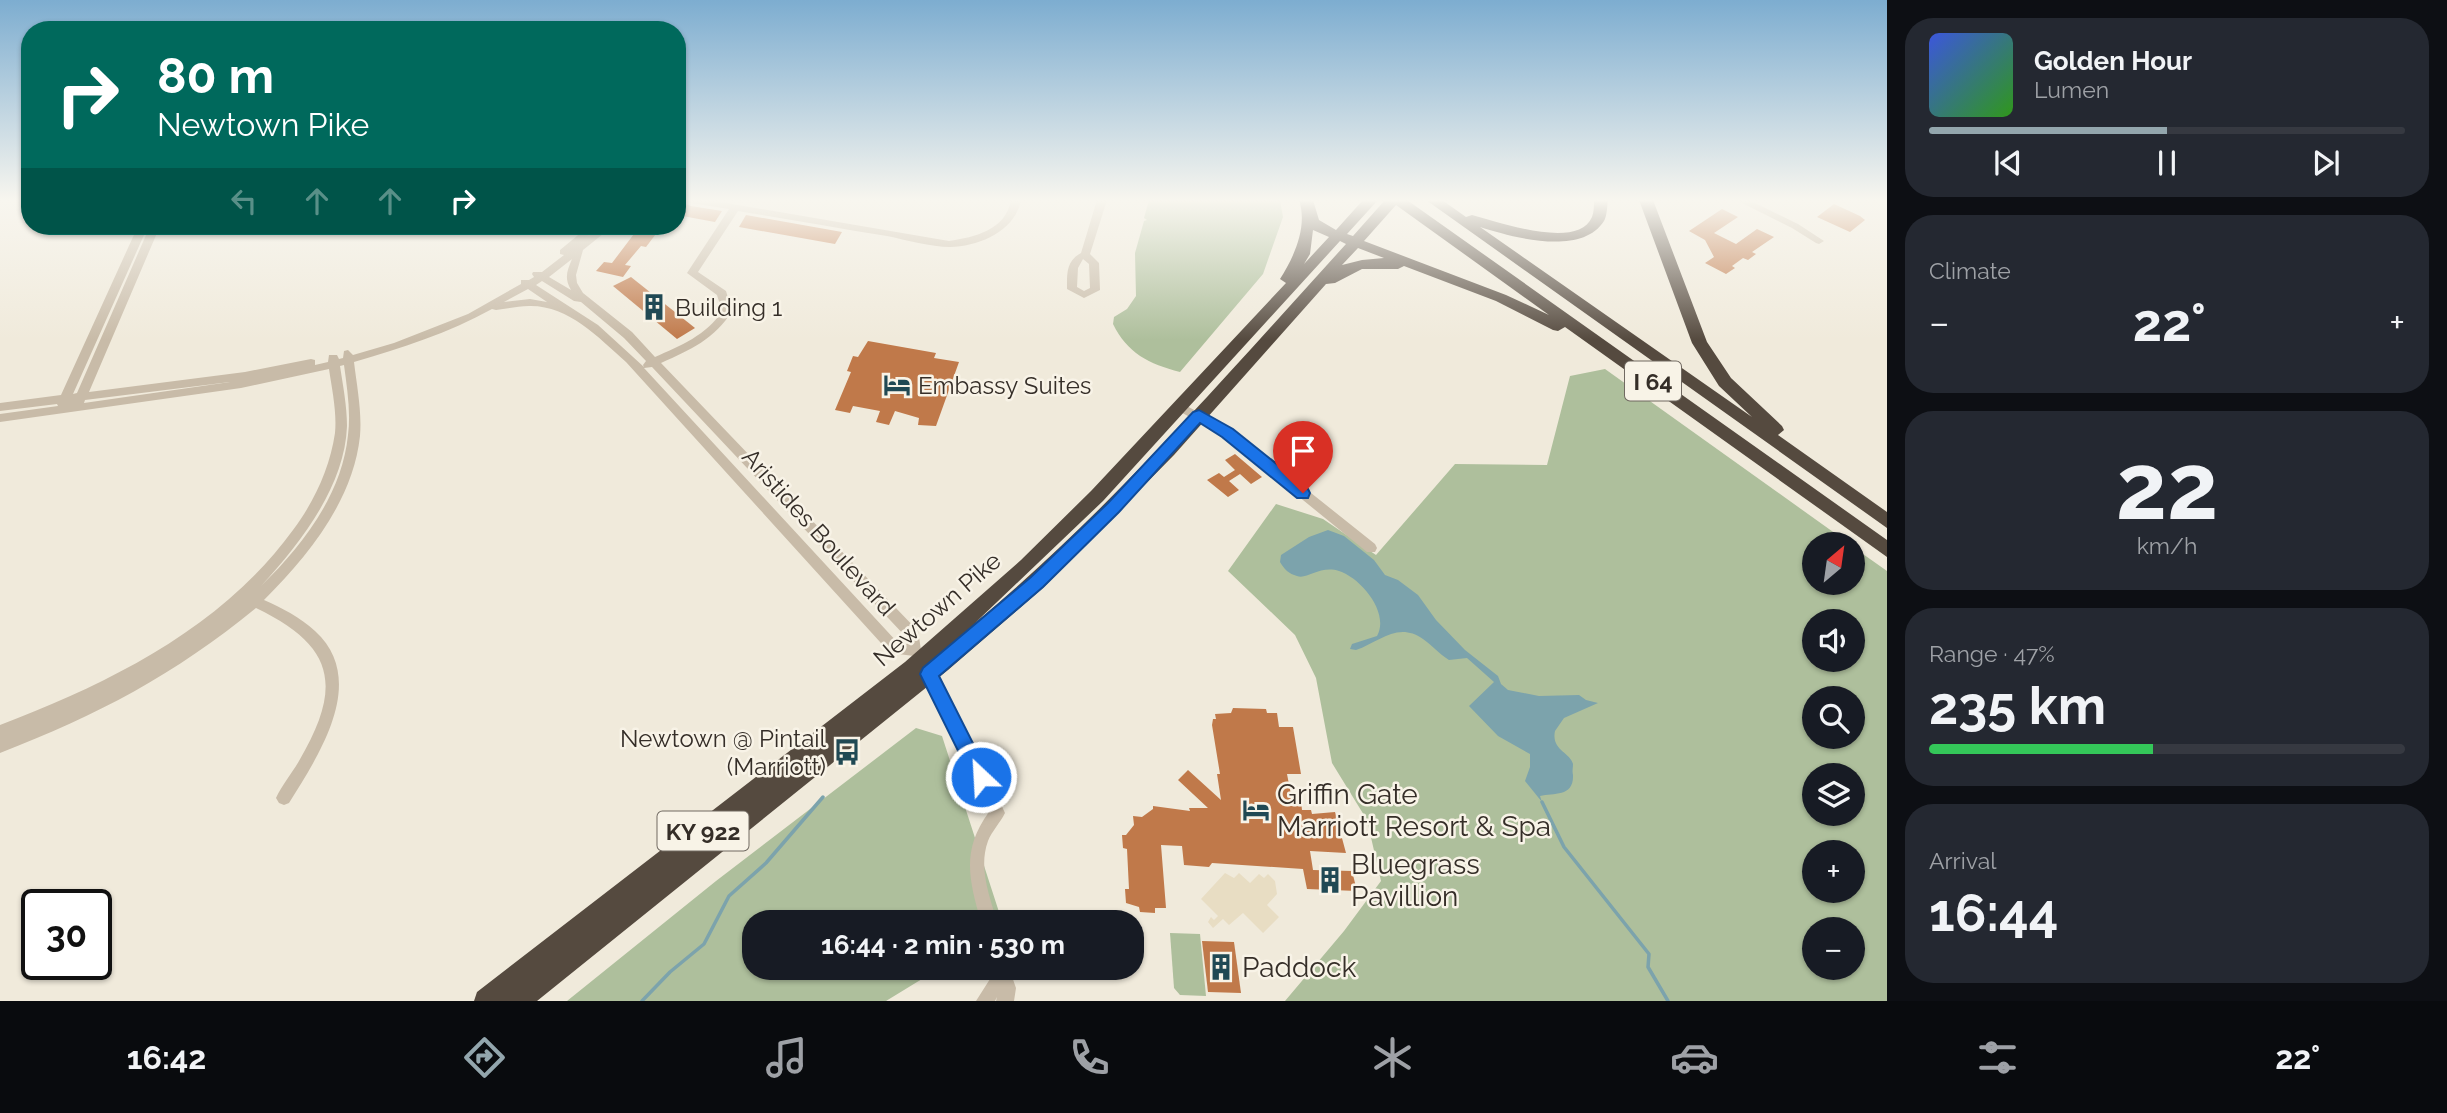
<!DOCTYPE html>
<html lang="en">
<head>
<meta charset="utf-8">
<style>
	:root { --surface:#171b24; --page:#242831; --text:#f1f3f6; --muted:#9ea1a6; --line:#363941; --accent:#93a6ad }
	body { margin:0; font-family:Raleway,sans-serif; background:var(--page); color:var(--text); height:100vh; display:flex; flex-direction:column; font-size:26px; white-space:nowrap }
	* { box-sizing:border-box; margin:0 }
	p { font-size:23px; color:var(--muted) }
	.icon { flex:none; width:38px; height:38px; fill:none; stroke:currentColor; stroke-width:2; stroke-linecap:round; stroke-linejoin:round }
	.map { position:relative; flex:1; overflow:hidden }
	.details { display:flex; flex-direction:column; gap:18px; padding:18px; background:#0d0f14; width:560px }
	.details>* { flex:none }
	.guide { position:absolute; left:21px; top:21px; width:665px; height:214px; border-radius:28px; box-shadow:0 2px 5px #0004; background:#00695c; color:#fff; overflow:hidden }
	.needle { width:46px; rotate:29deg }
	.fabs { position:absolute; left:1802px; top:532px; display:grid; gap:14px }
	.fabs a { display:grid; place-items:center; width:63px; height:63px; border-radius:50%; background:var(--surface); box-shadow:0 2px 5px #0004; font-size:35px }
	.speed { position:absolute; left:21px; top:889px; display:flex; gap:14px; font-size:35px; font-weight:700; text-align:center }
	.speed>* { display:grid; place-content:center; width:91px; height:91px; border-radius:50%; background:var(--surface); box-shadow:0 2px 5px #0004; line-height:1 }
	.speed .limit { border:4px solid #111; border-radius:10px; background:#fff; color:#111 }
	.pin { position:absolute; display:grid; place-items:center; width:60px; height:60px; color:#fff; margin:-72px -30px; border-radius:50% 50% 50% 0; rotate:-45deg; box-shadow:0 0 7px #0007 }
	.pin .icon { rotate:45deg }
	.me { position:absolute; width:77px; margin:-38px; rotate:335deg; stroke-linejoin:round; filter:drop-shadow(0 0 5px #0008) }
	.turn { display:flex; align-items:center; gap:24px; height:147px; padding:0 21px; font-size:32px }
	.turn .icon { width:91px; height:91px; stroke-width:2.5 }
	.turn b { display:block; font-size:49px; line-height:60px }
	.lanes { display:flex; align-items:center; height:66px; padding:0 21px; background:#0003; justify-content:center; gap:35px; direction:ltr }
	.lanes .off { opacity:.35 }
	.big { font-size:52px; font-weight:700; line-height:1.1 }
	.details .widget { flex:1; display:flex; flex-direction:column; justify-content:center; gap:10px; min-width:0; padding:0 24px; border-radius:28px; background:var(--page) }
	.details .dial { align-items:center; gap:0 }
	.dial b { font-size:91px; line-height:1 }
	.song { display:flex; align-items:center; gap:21px }
	.cover { width:84px; height:84px; border-radius:10px; background:linear-gradient(135deg,hsl(230 70% 55%),hsl(110 70% 35%)) }
	.played { height:7px; border-radius:4px; background:linear-gradient(90deg,var(--accent) 50%,var(--line) 50%) }
	.keys { display:flex; justify-content:space-around; direction:ltr }
	.heat { display:flex; justify-content:space-between; align-items:center; font-size:38px; direction:ltr }
	.charge { height:10px; border-radius:5px; background:linear-gradient(90deg,#34c759 47%,var(--line) 0) }
	.trip { position:absolute; left:742px; top:910px; width:402px; height:70px; border-radius:28px; background:var(--surface); box-shadow:0 2px 5px #0004; font-weight:700; line-height:70px; text-align:center }
	.menu { display:flex; height:112px; justify-content:space-around; align-items:center; background:#090b0e; color:var(--muted) }
	.menu .icon { width:49px; height:49px }
	.menu .current { color:var(--accent) }
	.menu b { font-size:32px; color:var(--text) }
	main { display:flex; flex:1; min-height:0 }
	.map>svg:first-child { display:block }
</style>
</head>
<body>
<main>
<div class="map">
<svg width="1887" height="1001" viewBox="0 0 1887 1001">
	<rect width="100%" height="100%" fill="#f0eadb"/>
	<g fill="#aebf9c" fill-rule="evenodd">
		<path d="M1149 200H1280L1283 217 1263 274 1180 372C1149 364 1127 353 1113 324L1114 317 1127 309 1136 296 1135 253 1144 221 1147 220 1144 218Z"/>
		<path d="M1605 369 1850 544H1815V583H1853V547L1887 571V1001H1285L1344 931 1381 881 1367 820 1332 763 1316 678 1295 635 1228 571 1276 504 1323 519 1376 555 1455 464 1547 465 1570 376ZM1815 621H1853V660H1815ZM1815 698H1853V737H1815ZM1815 775H1853V814H1815ZM1815 852H1853V891H1815ZM1815 929H1853V968H1815Z"/>
		<polygon points="916,728 942,736 999,912 989,922 754,922 754,968 940,968 886,1001 567,1001 716,881"/>
		<polygon points="1170,933 1200,934 1206,996 1180,995 1174,988"/>
	</g>
	<polygon fill="#e8ddc3" points="1225,873 1234,878 1239,873 1250,883 1259,874 1264,878 1268,874 1275,881 1277,894 1267,905 1279,917 1263,933 1243,913 1229,925 1223,919 1213,928 1208,922 1211,917 1214,920 1218,916 1201,899"/>
	<path fill="#7ca3ac" d="M1328 530 1344 536 1374 560 1385 575 1398 580 1418 595 1436 620 1465 650 1498 676 1501 684 1508 690 1539 696 1579 695 1586 700 1598 703 1564 718 1555 731C1551 750 1570 752 1573 764 1573 768 1572 771 1573 775 1574 797 1554 793 1540 796L1542 802 1525 781 1530 767V754L1498 736 1469 706 1494 682 1467 658 1449 660C1439 654 1432 645 1423 639 1398 621 1379 642 1356 650L1350 649 1352 644 1377 636C1390 613 1361 578 1339 571 1320 565 1307 580 1297 576 1289 574 1284 569 1280 562L1281 555 1309 537Z"/>
	<g fill="none" stroke-linecap="round" stroke-linejoin="round">
		<g stroke="#7ca3ac" stroke-width="3.5">
			<polyline points="1542,802 1564,847 1649,954 1648,967 1668,1001"/>
			<polyline points="642,1001 670,972 704,944 729,896 766,863 823,797"/>
		</g>
	</g>
	<g fill="#c0794a">
		<polygon points="677,201 691,206 722,211 715,222 677,215"/>
		<polygon points="1834,204 1860,216 1865,220 1850,232 1817,217"/>
		<polygon points="1722,209 1738,217 1714,233 1736,244 1757,229 1774,237 1752,252 1756,254 1748,260 1743,258 1732,266 1735,268 1726,274 1705,263 1714,257 1705,240 1689,231"/>
		<polygon points="746,215 842,232 835,244 739,227"/>
		<polygon points="640,226 662,226 646,247 641,246 625,265 631,266 623,277 596,271 604,262 612,263"/>
		<polygon points="631,277 695,328 677,339 613,286"/>
		<polygon points="868,341 936,353 934,358 959,362 936,426 918,425 919,418 895,411 889,425 876,422 880,411 853,406 850,413 835,410 851,372 847,371 853,356 858,357"/>
		<polygon points="1235,454 1262,477 1251,484 1240,474 1229,481 1239,490 1228,497 1207,480 1219,473 1224,477 1235,470 1225,460"/>
		<polygon points="1233,708 1266,709 1267,713 1277,713 1279,727 1293,727 1301,774 1287,774 1292,800 1301,801 1302,810 1311,810 1312,814 1335,812 1346,853 1310,851 1313,870 1352,871 1357,891 1307,889 1303,869 1212,863 1209,867 1184,865 1182,846 1161,845 1166,908 1155,908 1155,913 1140,912 1139,907 1126,903 1125,889 1129,889 1127,849 1123,848 1122,835 1126,835 1134,825 1133,816 1142,817 1153,809 1153,806 1190,811 1189,808 1208,808 1178,780 1188,770 1221,800 1217,774 1220,774 1212,725 1213,719 1216,719 1215,714 1231,713"/>
		<polygon points="1202,941 1234,942 1241,993 1208,992"/>
	</g>
	<g fill="none" stroke-linecap="round" stroke-linejoin="round">
		<g fill="#c8bba8" fill-rule="evenodd">
			<path d="M686 200H709L949 241C975 237 1006 230 1011 200H1021C1015 231 980 246 950 247 931 247 906 240 887 236 837 228 787 219 738 211L698 272 726 291 732 311C715 339 690 350 661 363L918 631 921 650 919 654 914 656 890 653 626 362C598 337 568 305 529 306 518 306 507 309 496 310L492 309C449 333 401 348 354 362 357 387 362 412 360 436 353 501 308 556 264 600 282 608 300 617 315 631 369 680 319 755 289 803L284 805 279 803 276 798C282 785 292 773 299 761 343 686 335 646 256 608 174 675 98 715 0 753V739L84 704 0 739V725C110 683 222 628 293 530 314 502 330 468 335 433 337 412 332 390 329 369L241 388 0 422V414L58 406 57 404 0 411V403L61 395 138 226H148L73 394 77 393 150 226H160L89 392 245 372 311 359 315 360V365L328 362 329 355H337L339 359 343 358 344 351 348 350 353 355 394 343 468 314 521 284V280H529L534 277 532 274 533 272H542L564 255 560 254V250L589 226H600L587 237 602 226H613L583 250 576 275 577 283 583 293 632 332 655 357C680 346 707 335 722 311L717 295 687 273 729 209 691 203ZM572 259C567 271 564 278 571 290L549 277ZM542 281 574 301 581 302 624 338 646 361 643 365 644 367 598 325 536 285ZM528 289 547 302 530 299 504 302ZM344 365C347 388 351 412 348 435 342 495 302 546 261 586 300 544 345 486 347 426 347 406 343 386 340 366ZM652 367 906 637 907 644 898 643 644 368ZM230 382 84 403 85 400Z"/>
			<path d="M1097 200H1107L1090 254 1099 263 1100 290 1084 298 1067 289C1067 274 1066 261 1081 253ZM1083 259 1089 264 1090 288 1084 291 1077 287 1078 268Z"/>
			<polygon points="1736,200 1749,200 1798,224 1824,241 1819,244 1816,243 1792,228"/>
			<polygon points="1181,403 1232,430 1375,544 1377,548 1375,552 1367,552 1224,436 1177,410 1175,407 1177,404"/>
			<path d="M925 661 930 663 953 703 1005 813C1000 823 992 831 988 841 978 868 990 897 997 922H981C969 880 961 850 989 812L943 713 918 667 920 663Z"/>
			<polygon points="997,968 1009,968 1016,988 1014,1001 996,1001 997,997 995,1001 976,1001"/>
		</g>
		<g fill="#554a3f" fill-rule="evenodd">
			<path d="M1299 200H1313L1319 220 1336 230 1363 200H1378L1347 234 1353 236 1385 200H1407L1887 540V557L1565 327 1558 331 1553 330 1496 301 1404 266 1398 269H1362L1335 283 1326 284 1174 455 1044 587 948 670 537 1001H474L477 992 905 662 1021 560 1091 491 1286 283 1280 279C1294 257 1308 227 1299 200ZM1396 205 1549 315 1506 295 1364 241ZM1313 230 1329 237 1304 264 1310 254ZM1340 241 1346 244C1227 375 1111 509 975 623L1103 501ZM1358 248 1384 258 1362 260 1342 265Z"/>
			<path d="M1426 200H1442L1466 217 1472 215C1496 221 1578 251 1592 217 1594 212 1594 205 1594 200H1608C1607 207 1607 216 1604 221 1581 257 1512 237 1480 227L1752 417 1719 386 1692 343 1639 200H1653L1707 342 1731 378 1782 426 1784 430 1778 435 1887 512V528Z"/>
		</g>
	</g>
	<linearGradient id="sky" x2="0" y2="1"><stop stop-color="#7dadd0"/><stop offset="0.59" stop-color="#f8f6ef"/><stop offset="1" stop-color="#f8f6ef" stop-opacity="0"/></linearGradient>
	<rect width="1887" height="340" fill="url(#sky)"/>
	<polygon fill="#1a73e8" stroke="#114b97" stroke-width="2" points="1199,410 1233,429 1308,489 1310,493 1308,498 1297,498 1222,437 1200,423 1119,512 1043,587 939,676 990,777 988,783 981,786 974,783 920,674 923,668 1031,577 1108,503 1193,412"/>
	<defs>
		<symbol id="building-bare" viewBox="-9 -9 18 18"><path d="M-4-6H4V6H1V3H-1V6H-4ZM-2.5-4.3h1.7v1.8h-1.7ZM.8-4.3h1.7v1.8H.8ZM-2.5-1h1.7V.8h-1.7ZM.8-1h1.7V.8H.8Z" fill="#204954" stroke="#f8f3e7" stroke-width="2.5" paint-order="stroke"/></symbol>
		<symbol id="hotel-bare" viewBox="-9 -9 18 18"><path d="M-6-4.5h1.5V1H6V5H4.5V3h-9V5H-6ZM-4 0a1.8 1.8 0 1 1 3.6 0ZM.5 0V-2.5h3Q6-2.5 6 0Z" fill="#204954" stroke="#f8f3e7" stroke-width="2.5" paint-order="stroke"/></symbol>
		<symbol id="bus-bare" viewBox="-9 -9 18 18"><path d="M-5-6H5V4H4V6H2V4H-2V6H-4V4H-5ZM-3.5-4V0h7V-4ZM-3.5 1.2v1.5H-2V1.2ZM2 1.2v1.5H3.5V1.2Z" fill="#204954" stroke="#f8f3e7" stroke-width="2.5" paint-order="stroke"/></symbol>
	</defs>
	<g fill-rule="evenodd">
		<use href="#building-bare" x="635" y="288" width="38" height="38"/>
		<use href="#hotel-bare" x="878" y="366" width="38" height="38"/>
		<use href="#bus-bare" x="828" y="733" width="38" height="38"/>
		<use href="#hotel-bare" x="1237" y="791" width="38" height="38"/>
		<use href="#building-bare" x="1311" y="861" width="38" height="38"/>
		<use href="#building-bare" x="1202" y="948" width="38" height="38"/>
	</g>
	<g text-anchor="middle" dominant-baseline="central" stroke-width="5" stroke-linejoin="round" paint-order="stroke">
		<g fill="#f8f3e7" stroke="#706961" stroke-width="2">
			<rect x="1625" y="361.5" width="56" height="39" rx="5"/>
			<rect x="657.5" y="811.5" width="91" height="39" rx="5"/>
		</g>
		<g font-size="23" font-weight="bold" fill="#352e28">
			<text x="1653" y="381">I 64</text>
			<text x="703" y="831">KY 922</text>
		</g>
		<g font-size="24" fill="#352e28" stroke="#f8f3e7" text-anchor="start">
			<text x="675" y="307">Building 1</text>
			<text x="918" y="385">Embassy Suites</text>
			<text x="826" y="738" text-anchor="end">Newtown @ Pintail<tspan x="826" dy="28">(Marriott)</tspan></text>
		</g>
		<g font-size="24" fill="#352e28" stroke="#f8f3e7">
			<text transform="translate(819 532) rotate(48)">Aristides Boulevard</text>
			<text transform="translate(937 609) rotate(-41)">Newtown Pike</text>
		</g>
		<g font-size="28" fill="#352e28" stroke="#f8f3e7" text-anchor="start">
			<text x="1277" y="794">Griffin Gate<tspan x="1277" dy="32">Marriott Resort &amp; Spa</tspan></text>
			<text x="1351" y="864">Bluegrass<tspan x="1351" dy="32">Pavillion</tspan></text>
			<text x="1242" y="967">Paddock</text>
		</g>
	</g>
</svg>
<div class="fabs">
<a><svg class="needle" viewBox="-14 -14 28 28"><path d="M0-13l5 13h-10z" fill="#e53935"/><path d="M0 13l5-13h-10z" fill="#9ea1a6"/></svg></a>
<a><svg class="icon" aria-label="sound" viewBox="0 0 24 24"><path d="M4 9h4l5-4v14l-5-4H4zM17 9q2 3 0 6"/></svg></a>
<a><svg class="icon" aria-label="search" viewBox="0 0 24 24"><circle cx="10" cy="10" r="6"/><path d="M15 15l6 6"/></svg></a>
<a><svg class="icon" aria-label="layers" viewBox="0 0 24 24"><path d="M12 4l9 5-9 5-9-5zM3 14l9 5 9-5"/></svg></a>
<a>+</a>
<a>−</a>
</div>
<div class="speed"><div class="limit">30</div></div>
<div class="pin" style="left:1303px;top:493px;background:#d93025"><svg class="icon" aria-label="arrive" viewBox="0 0 24 24"><path d="M6 21V4h12l-3 4 3 4H6"/></svg></div>
<svg class="me" style="left:981px;top:777px" viewBox="-20 -20 40 40"><circle r="17" fill="#1a73e8" stroke="#fff" stroke-width="3"/><path d="M0-11L8 9 0 5-8 9z" fill="#fff"/></svg>
<div class="trip">16:44 · 2 min · 530 m</div>
<div class="guide">
<div class="turn"><svg class="icon" aria-label="right" viewBox="0 0 24 24"><path d="M7 20v-9h11M14 6l5 5-5 5"/></svg><div><b>80 m</b>Newtown Pike</div></div>
<div class="lanes"><svg class="icon off" aria-label="left" viewBox="0 0 24 24"><path d="M17 20v-9H6M10 6l-5 5 5 5"/></svg><svg class="icon off" aria-label="ahead" viewBox="0 0 24 24"><path d="M12 20V5M6 11l6-6 6 6"/></svg><svg class="icon off" aria-label="ahead" viewBox="0 0 24 24"><path d="M12 20V5M6 11l6-6 6 6"/></svg><svg class="icon" aria-label="right" viewBox="0 0 24 24"><path d="M7 20v-9h11M14 6l5 5-5 5"/></svg></div>
</div>
</div>
<section class="details">
<div class="widget">
<div class="song"><i class="cover"></i><div><b>Golden Hour</b><p>Lumen</p></div></div>
<div class="played"></div>
<div class="keys"><svg class="icon" aria-label="previous" viewBox="0 0 24 24"><path d="M18 5L8 12l10 7zM5 5v14"/></svg><svg class="icon" aria-label="pause" viewBox="0 0 24 24"><path d="M8 5v14M16 5v14"/></svg><svg class="icon" aria-label="next" viewBox="0 0 24 24"><path d="M6 5l10 7-10 7zM19 5v14"/></svg></div>
</div>
<div class="widget"><p>Climate</p>
<div class="heat"><a>−</a><b class="big">22°</b><a>+</a></div>
</div>
<div class="widget dial"><b>22</b><p>km/h</p></div>
<div class="widget"><p>Range · 47%</p><b class="big">235 km</b><div class="charge"></div></div>
<div class="widget"><p>Arrival</p><b class="big">16:44</b></div>
</section>
</main>
<nav class="menu">
<b>16:42</b>
<svg class="icon current" aria-label="directions" viewBox="0 0 24 24"><path d="M12 3l9 9-9 9-9-9zM9 14v-3h6M13 9l2 2-2 2"/></svg>
<svg class="icon" aria-label="music" viewBox="0 0 24 24"><path d="M9 18V5l10-2v13"/><circle cx="6" cy="18" r="3"/><circle cx="16" cy="16" r="3"/></svg>
<svg class="icon" aria-label="phone" viewBox="0 0 24 24"><path d="M5 4h4l2 5-3 2q2 4 5 5l2-3 5 2v4C11 20 4 13 5 4z"/></svg>
<svg class="icon" aria-label="climate" viewBox="0 0 24 24"><path d="M12 3v18M4 7l16 10M4 17L20 7"/></svg>
<svg class="icon" aria-label="car" viewBox="0 0 24 24"><path d="M5 17H2v-5l4-1 3-4h7l3 4 3 1v5h-3M9 17h6M6 11h13"/><circle cx="7" cy="17" r="2"/><circle cx="17" cy="17" r="2"/></svg>
<svg class="icon" aria-label="filters" viewBox="0 0 24 24"><path d="M4 7h16M4 17h16"/><circle cx="9" cy="7" r="2"/><circle cx="15" cy="17" r="2"/></svg>
<b>22°</b>
</nav>
</body>
</html>
